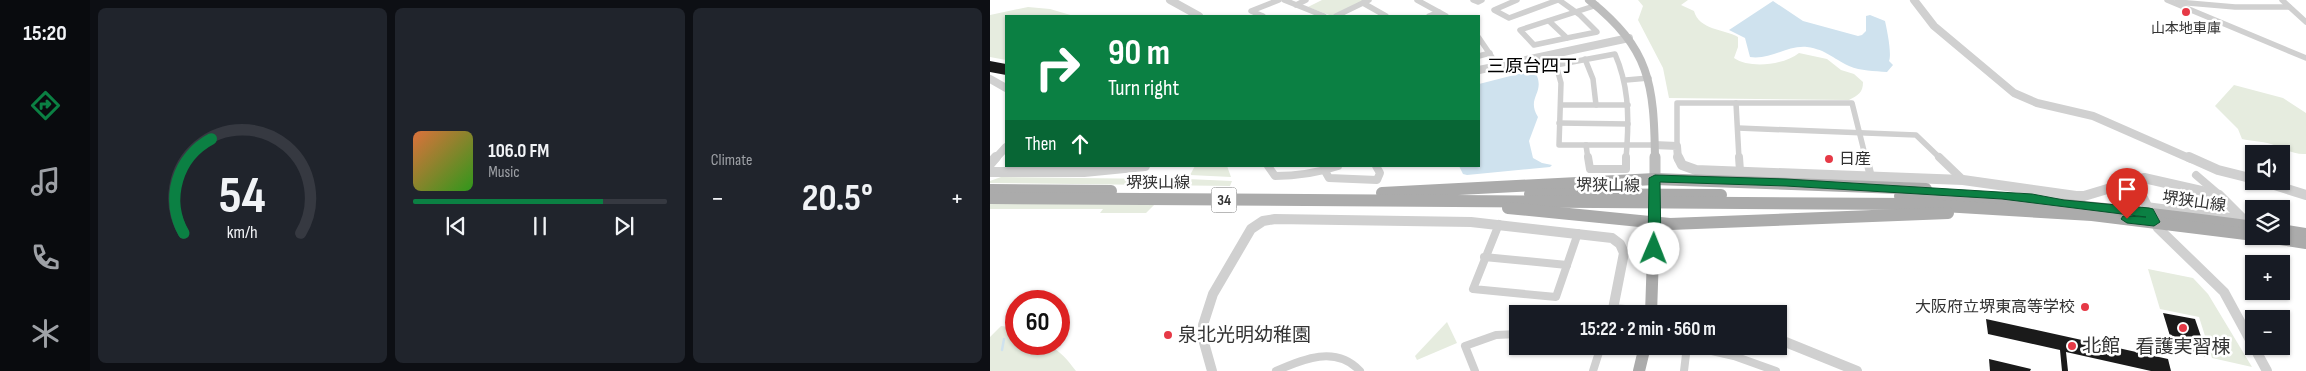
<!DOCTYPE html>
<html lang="en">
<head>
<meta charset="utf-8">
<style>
	:root { --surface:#171b24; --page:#20242c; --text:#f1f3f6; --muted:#9ea1a6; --line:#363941; --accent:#0b8043 }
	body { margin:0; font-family:"Sofia Sans Condensed","Noto Sans JP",sans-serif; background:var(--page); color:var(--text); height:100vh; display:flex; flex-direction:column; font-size:19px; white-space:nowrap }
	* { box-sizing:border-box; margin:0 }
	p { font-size:16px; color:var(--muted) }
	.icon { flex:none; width:28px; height:28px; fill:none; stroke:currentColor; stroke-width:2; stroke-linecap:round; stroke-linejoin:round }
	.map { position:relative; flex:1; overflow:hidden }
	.details { display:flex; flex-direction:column; gap:8px; padding:8px; background:#0d0f14; width:900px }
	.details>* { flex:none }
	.top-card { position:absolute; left:15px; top:15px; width:475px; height:152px; border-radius:0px; box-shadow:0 1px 4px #0004; background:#0b8043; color:#fff; overflow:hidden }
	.fabs { position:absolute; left:1255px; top:145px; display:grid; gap:10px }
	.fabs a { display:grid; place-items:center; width:45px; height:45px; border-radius:0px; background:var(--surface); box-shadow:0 1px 4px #0004; font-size:25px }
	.speed { position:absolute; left:15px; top:290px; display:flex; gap:10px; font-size:25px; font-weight:700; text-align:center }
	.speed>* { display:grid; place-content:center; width:65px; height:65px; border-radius:50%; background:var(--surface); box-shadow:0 1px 4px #0004; line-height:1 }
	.speed .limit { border:8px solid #d22; background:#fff; color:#111 }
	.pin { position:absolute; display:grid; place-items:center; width:42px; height:42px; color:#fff; margin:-51px -21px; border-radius:50% 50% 50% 0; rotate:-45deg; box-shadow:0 0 5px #0007 }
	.pin .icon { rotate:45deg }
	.me { position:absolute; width:55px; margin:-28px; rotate:1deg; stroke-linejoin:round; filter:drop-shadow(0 0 4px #0008) }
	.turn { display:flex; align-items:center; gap:18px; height:105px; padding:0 20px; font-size:22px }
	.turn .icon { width:65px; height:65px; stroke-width:2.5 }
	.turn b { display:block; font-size:35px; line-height:42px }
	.then { display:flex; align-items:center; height:48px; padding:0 20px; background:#0003; gap:10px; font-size:19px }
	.big { font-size:38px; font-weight:700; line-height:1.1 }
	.details .tile { flex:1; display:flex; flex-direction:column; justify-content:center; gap:8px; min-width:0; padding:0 18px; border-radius:8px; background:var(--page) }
	.details .dial { align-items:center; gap:0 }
	.dial svg { height:130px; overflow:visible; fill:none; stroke:var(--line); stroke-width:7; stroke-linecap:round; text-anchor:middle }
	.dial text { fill:var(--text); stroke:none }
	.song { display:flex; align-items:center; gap:15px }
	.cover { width:60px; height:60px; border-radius:8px; background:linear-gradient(135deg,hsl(20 70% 55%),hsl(110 70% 35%)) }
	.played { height:5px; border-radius:2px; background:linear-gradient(90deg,var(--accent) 75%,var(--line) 75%) }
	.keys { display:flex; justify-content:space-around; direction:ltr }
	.heat { display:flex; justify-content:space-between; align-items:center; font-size:28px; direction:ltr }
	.details .tiles { flex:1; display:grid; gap:8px; grid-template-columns:repeat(3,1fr) }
	.trip { position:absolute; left:519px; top:305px; width:278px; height:50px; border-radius:0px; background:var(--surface); box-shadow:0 1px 4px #0004; font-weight:700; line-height:50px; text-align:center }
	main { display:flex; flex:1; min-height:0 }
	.dock { display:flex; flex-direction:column; width:90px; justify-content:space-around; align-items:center; background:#090b0e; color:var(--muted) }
	.dock .icon { width:35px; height:35px }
	.dock .on { color:var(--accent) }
	.dock b { font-size:22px; color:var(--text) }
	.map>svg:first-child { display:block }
</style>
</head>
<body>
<main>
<nav class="dock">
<b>15:20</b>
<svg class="icon on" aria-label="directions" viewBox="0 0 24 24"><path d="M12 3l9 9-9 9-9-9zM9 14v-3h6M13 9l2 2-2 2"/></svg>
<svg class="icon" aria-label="music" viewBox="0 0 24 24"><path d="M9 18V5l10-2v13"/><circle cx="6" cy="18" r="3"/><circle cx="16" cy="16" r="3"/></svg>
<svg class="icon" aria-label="phone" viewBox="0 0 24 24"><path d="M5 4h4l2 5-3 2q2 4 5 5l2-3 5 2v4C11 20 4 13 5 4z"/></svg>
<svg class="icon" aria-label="climate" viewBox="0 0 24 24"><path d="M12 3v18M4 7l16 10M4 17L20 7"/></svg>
</nav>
<section class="details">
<div class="tiles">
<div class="tile dial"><svg viewBox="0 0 100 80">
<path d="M14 69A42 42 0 1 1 86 69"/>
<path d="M14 69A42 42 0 0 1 31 11" stroke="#0b8043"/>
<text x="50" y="56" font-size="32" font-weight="700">54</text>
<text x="50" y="72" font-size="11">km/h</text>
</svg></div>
<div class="tile">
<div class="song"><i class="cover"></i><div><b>106.0 FM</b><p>Music</p></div></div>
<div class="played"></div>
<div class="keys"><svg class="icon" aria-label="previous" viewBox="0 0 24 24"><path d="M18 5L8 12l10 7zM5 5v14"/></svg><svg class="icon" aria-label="pause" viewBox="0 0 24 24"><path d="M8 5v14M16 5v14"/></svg><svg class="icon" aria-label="next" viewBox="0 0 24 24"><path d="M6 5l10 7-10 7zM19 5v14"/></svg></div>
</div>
<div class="tile"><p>Climate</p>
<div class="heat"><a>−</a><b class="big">20.5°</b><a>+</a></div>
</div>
</div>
</section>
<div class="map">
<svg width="1316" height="371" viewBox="0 0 1316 371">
	<rect width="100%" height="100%" fill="#fff"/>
	<g fill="#e6ecdf">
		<polygon points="332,0 375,0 342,16 318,7"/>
		<path d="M648 0H698L691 5 704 11C709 30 734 29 748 37V47L744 58C760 69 794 65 809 53L837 59 851 70 864 74 873 82C873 93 868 95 859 100L679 98 673 68 648 20 653 6Z"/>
		<polygon points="38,7 60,9 84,16 16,16 16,60 0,57 0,15"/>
		<path d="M1244 85 1293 98 1316 113V154C1303 155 1293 148 1281 144 1271 141 1261 141 1252 139L1248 129 1225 106Z"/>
		<polygon points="205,166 237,166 241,177 200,175"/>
		<polygon points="11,177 172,179 174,183 190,183 197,179 242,181 240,186 0,183 0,181"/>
		<polygon points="0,202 166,203 156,213 110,213 113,209 0,209"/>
		<polygon points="1158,269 1203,278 1218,294 1262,367 1222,358 1209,317 1170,309"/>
		<polygon points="457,322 467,343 427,360 425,356"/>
		<path d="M11 326 26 328V344C59 344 65 343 86 371H0V337Z"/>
	</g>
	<g fill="#cfe2ee">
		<path d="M783 1 813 21 868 36 872 35 876 31V16L880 15 895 21C897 30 902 54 899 61L903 65 897 72C884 71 871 71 859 66 842 58 837 50 817 47 798 45 780 60 760 57L755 38 739 30Z"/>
		<path d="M544 70C558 93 535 96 548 117L539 141 543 158 552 163 562 165 560 167 477 175 473 174 469 166H489V84Z"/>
	</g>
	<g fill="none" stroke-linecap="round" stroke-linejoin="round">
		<polyline stroke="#cfe2ee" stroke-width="2.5" points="12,350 14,339"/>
	</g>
	<g fill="#1a1a1a">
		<polygon points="0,61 16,64 16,75 0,72"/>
		<polygon points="1173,313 1205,319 1218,357 1199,353 1196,343 1191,342 1190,338 1180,336"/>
		<polygon points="996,319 1178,359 1181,371 1161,371 1076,352 1078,371 1072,371 1070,350 998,334"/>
		<polygon points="999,359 1041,369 1040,371 1000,371"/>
	</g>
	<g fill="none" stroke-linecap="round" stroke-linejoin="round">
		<g stroke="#d0d0d0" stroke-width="5.5">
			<polyline points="294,0 334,16"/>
			<polyline points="427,0 456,16"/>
			<polyline points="483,0 488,2 492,0"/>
			<polyline points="527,0 504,10 519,18 568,0"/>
			<polyline points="1177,0 1316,58"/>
			<polyline points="1292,0 1316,22"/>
			<polyline points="1187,2 1245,7 1299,7"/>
			<polyline points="373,3 396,16 394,16"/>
			<polyline points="306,5 316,0"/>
			<polyline points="273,16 261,11 289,0"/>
			<polyline points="346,16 379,0"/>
			<polyline points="439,16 449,12"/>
			<polyline points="559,21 577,38 607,32 590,15 569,0"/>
			<polyline points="489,38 508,66"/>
			<polyline points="577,38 544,45 530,30 607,5"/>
			<polyline points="489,56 500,53"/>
			<polyline points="595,59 603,79 606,105"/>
			<polyline points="636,80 659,78"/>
			<polyline points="746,103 749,159"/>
			<polyline points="571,105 638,105"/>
			<polyline points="569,123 638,124"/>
			<polyline points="748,128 926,135 951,159"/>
			<polyline points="596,145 637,145"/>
			<polyline points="596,145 598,159"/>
			<path d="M596 145H569L571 83 566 65 625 54C638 84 639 113 637 145"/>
			<polyline points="637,145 664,145"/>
			<polyline points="687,146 687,103 862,103 876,159"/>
			<polyline points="636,159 637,145"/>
		</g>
		<g stroke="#d0d0d0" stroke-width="8">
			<polyline points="598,157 600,169 636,169 636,157"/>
			<polyline points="749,157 750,171"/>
			<polyline points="876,157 881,177"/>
			<polyline points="949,157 973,180"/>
			<path d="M278 166 285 176C307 176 327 173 348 166"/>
			<polyline points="335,171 339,178 387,180 390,173 386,166"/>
			<polyline points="1206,175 1227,193"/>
			<polyline points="1156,206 1264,220"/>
			<polyline points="509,224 483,289 566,297 588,233"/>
			<polyline points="494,257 577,265"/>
			<polyline points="700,346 744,356 786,371"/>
			<path d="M286 371C313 359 346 345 370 371"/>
			<polyline points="485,371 475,346 506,335 528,334"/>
			<polyline points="603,371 611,346"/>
			<polyline points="694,371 697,346"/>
		</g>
		<g stroke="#d0d0d0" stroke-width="8">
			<polyline points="180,0 209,16"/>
			<polyline points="924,0 944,26 1024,93 1047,103 1103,116 1201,159"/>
			<polyline points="489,70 639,38"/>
			<polyline points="0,79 16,88"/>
			<polyline points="664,145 687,146 688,159"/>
			<polyline points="5,159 16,147"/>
		</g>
		<g stroke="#d0d0d0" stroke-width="10">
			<polyline points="688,157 692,165 706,170 973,180 1086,196 1094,196 1154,178 1229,195 1252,218"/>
			<polyline points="1199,157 1228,170 1264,179"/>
			<polyline points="0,164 6,157"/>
			<polyline points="0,172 94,172 155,166"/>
			<polyline points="1272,181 1316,195"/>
			<polyline points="1141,182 1147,186 1168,228 1234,292 1277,371"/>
			<polyline points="788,339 867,371"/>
			<polyline points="222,371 213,339 213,325 223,294 261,229 273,221 285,219 481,222 622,238 630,244 634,253 623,309 682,314"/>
		</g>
		<path stroke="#bdbdbd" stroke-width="8" d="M599 0C660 49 664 83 665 159"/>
		<polyline stroke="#bdbdbd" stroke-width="11" points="665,157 665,179"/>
		<g stroke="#ababab" stroke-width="12">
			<polyline points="0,190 121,191"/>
			<polyline points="392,193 665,179 936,189"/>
			<polyline points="540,194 731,195"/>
			<path d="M910 196C1029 198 1146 211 1264 227"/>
			<polyline points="0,198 920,204 1102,215 1264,235"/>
			<polyline points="518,208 680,224 958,213"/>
			<polyline points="1291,230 1316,234"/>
			<polyline points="1270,236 1316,243"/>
			<polyline points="661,314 665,195"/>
			<polyline points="649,371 655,346"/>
		</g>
	</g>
	<polygon fill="#0b8043" stroke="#07532c" points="665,175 796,179 1042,194 1074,200 1159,208 1163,209 1170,222 1164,226 1137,223 1131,219 1133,216 1156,217 1012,199 796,186 670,182 671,249 664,254 658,249 659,178"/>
	<g fill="#e63946" stroke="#fff" stroke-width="2">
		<circle cx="1196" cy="12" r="5"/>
		<circle cx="839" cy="159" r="5"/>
		<circle cx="1095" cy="307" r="5"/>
		<circle cx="1193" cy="328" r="5"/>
		<circle cx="178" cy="335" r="5"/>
		<circle cx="1082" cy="346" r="5"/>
	</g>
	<g text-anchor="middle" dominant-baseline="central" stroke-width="5" stroke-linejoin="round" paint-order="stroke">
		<g font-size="14" fill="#333" stroke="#fff">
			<text x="1196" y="28">山本地車庫</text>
		</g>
		<rect fill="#fff" stroke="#707070" stroke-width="1" x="221.5" y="187.5" width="25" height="25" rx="4"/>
		<g font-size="15" font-weight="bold" fill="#333">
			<text x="234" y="200">34</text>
		</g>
		<g font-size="16" fill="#333" stroke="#fff" text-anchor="start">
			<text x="849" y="159">日産</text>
			<text x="1085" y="307" text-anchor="end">大阪府立堺東高等学校</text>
		</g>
		<g font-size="16" fill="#333" stroke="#fff">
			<text x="168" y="183">堺狭山線</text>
			<text transform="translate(618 186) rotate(1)">堺狭山線</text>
			<text transform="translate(1204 202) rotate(8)">堺狭山線</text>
		</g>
		<g font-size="18" fill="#000" stroke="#fff">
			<text x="542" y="66">三原台四丁</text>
		</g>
		<g font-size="19" fill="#333" stroke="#fff" text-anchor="start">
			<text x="188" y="335">泉北光明幼稚園</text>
			<text x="1092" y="346">北館</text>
			<text x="1193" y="347" text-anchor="middle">看護実習棟</text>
		</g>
	</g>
</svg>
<div class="fabs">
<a><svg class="icon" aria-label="sound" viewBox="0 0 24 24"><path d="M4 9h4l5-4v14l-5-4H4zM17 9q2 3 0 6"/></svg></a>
<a><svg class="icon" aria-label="layers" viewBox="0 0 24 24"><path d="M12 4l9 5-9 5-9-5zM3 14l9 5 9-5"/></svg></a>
<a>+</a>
<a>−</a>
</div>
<div class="speed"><div class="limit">60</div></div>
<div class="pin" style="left:1137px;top:219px;background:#d93025"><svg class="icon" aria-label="arrive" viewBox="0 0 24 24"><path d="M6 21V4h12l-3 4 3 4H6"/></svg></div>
<svg class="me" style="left:664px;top:249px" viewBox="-20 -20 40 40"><circle r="19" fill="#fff"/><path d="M0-13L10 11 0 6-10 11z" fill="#0b8043"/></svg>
<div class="trip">15:22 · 2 min · 560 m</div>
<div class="top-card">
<div class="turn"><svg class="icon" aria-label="right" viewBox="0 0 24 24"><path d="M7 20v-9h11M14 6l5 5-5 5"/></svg><div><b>90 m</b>Turn right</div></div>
<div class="then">Then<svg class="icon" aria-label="ahead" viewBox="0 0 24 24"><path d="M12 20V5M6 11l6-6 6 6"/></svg></div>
</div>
</div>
</main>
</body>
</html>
